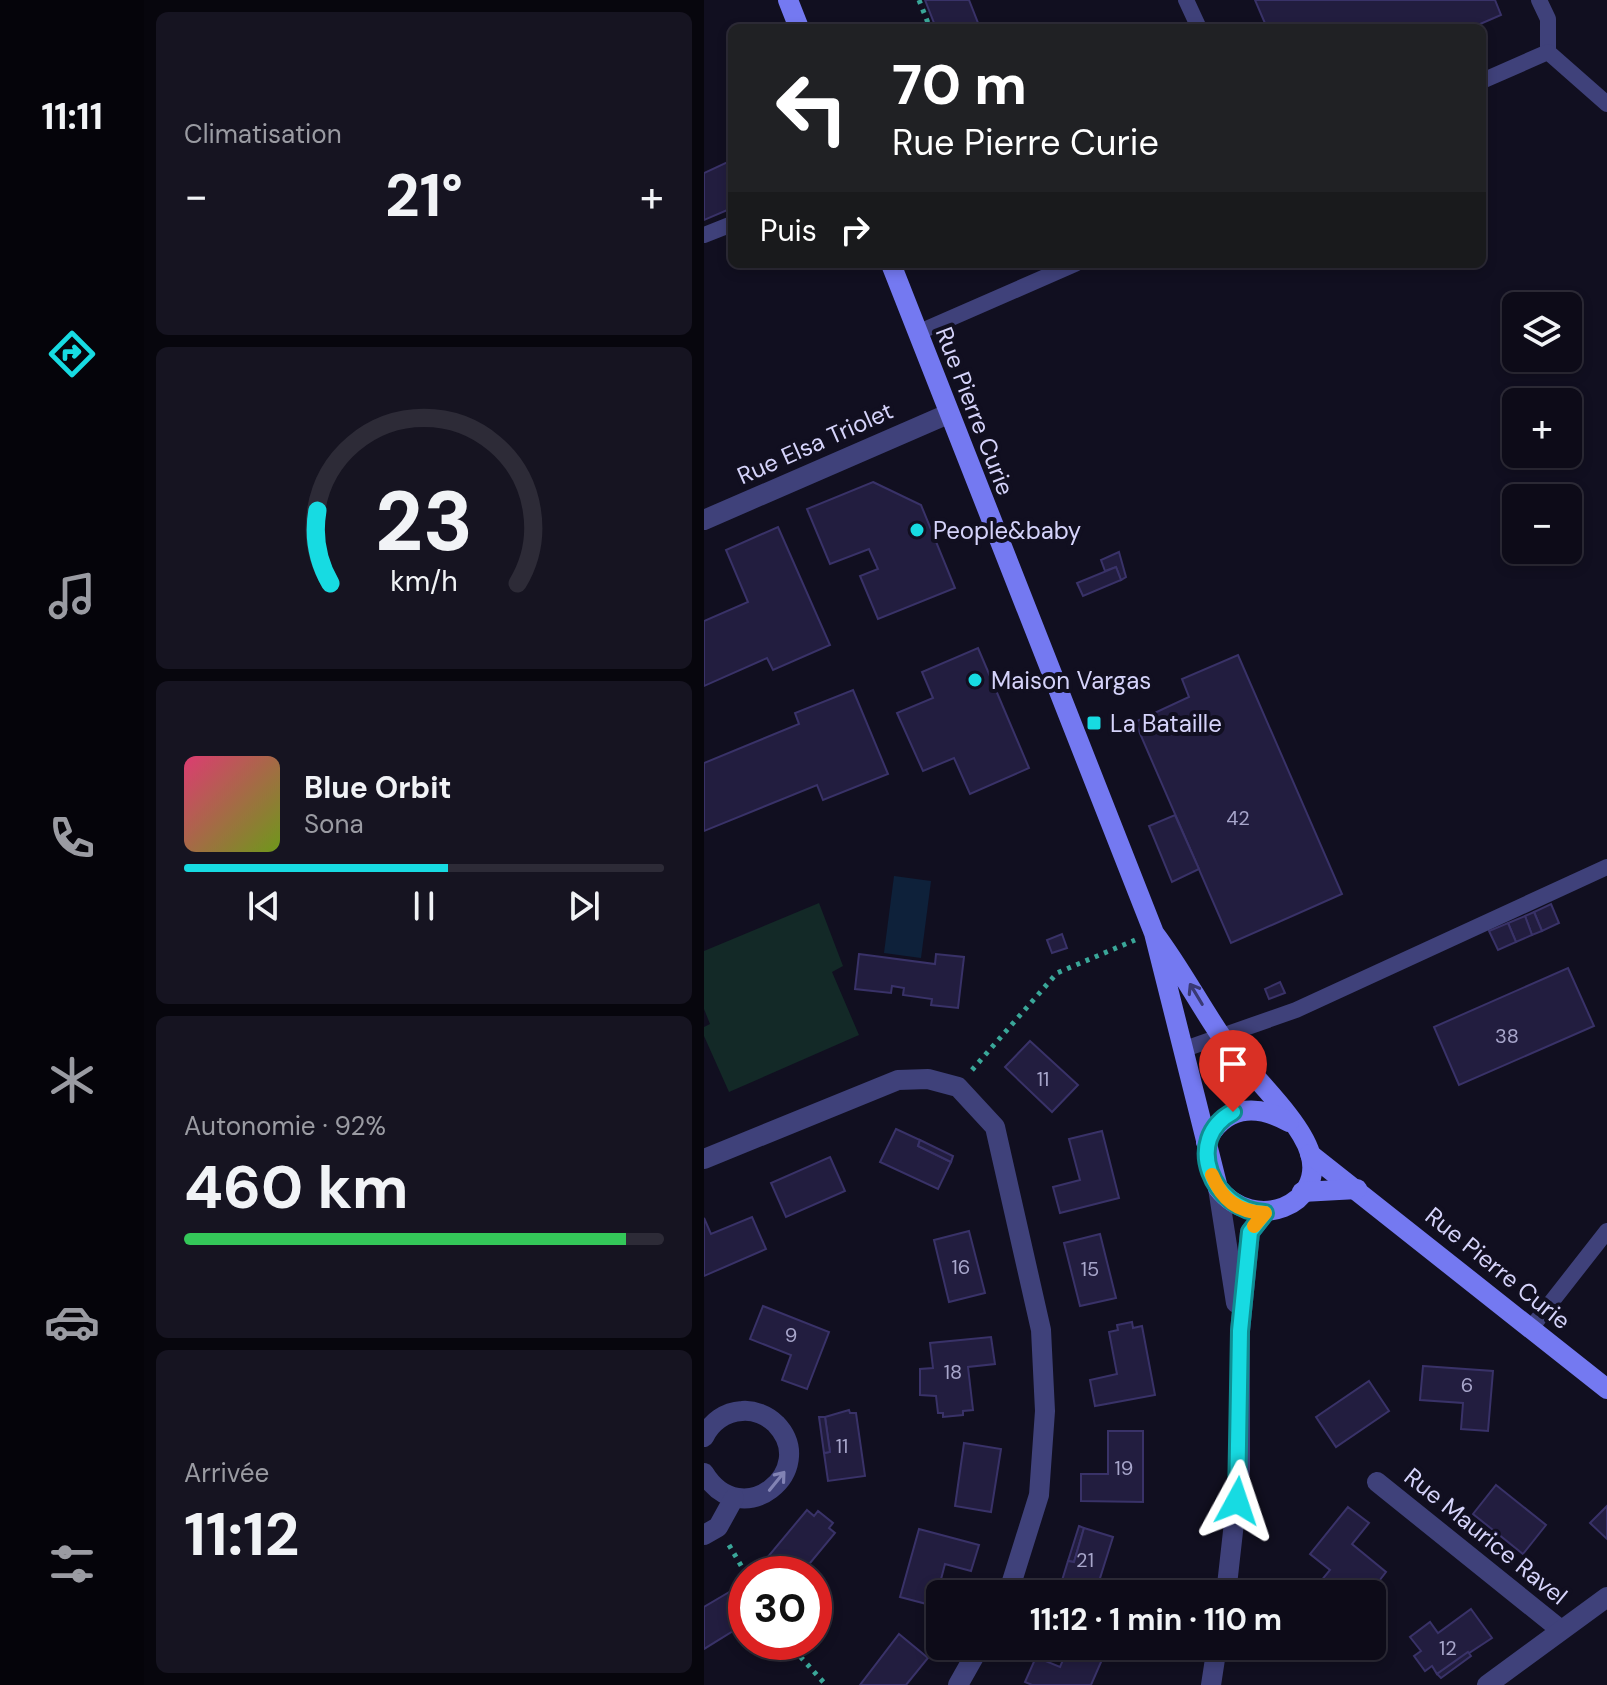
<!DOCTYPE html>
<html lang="fr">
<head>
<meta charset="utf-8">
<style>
	:root { --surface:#0d0b18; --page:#161421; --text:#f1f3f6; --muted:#9a9ba2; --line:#2d2b37; --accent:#17dbe2 }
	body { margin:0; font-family:"DM Sans",sans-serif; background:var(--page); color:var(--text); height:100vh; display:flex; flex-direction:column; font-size:30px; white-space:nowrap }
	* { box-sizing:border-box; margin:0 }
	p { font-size:26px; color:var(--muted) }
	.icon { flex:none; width:44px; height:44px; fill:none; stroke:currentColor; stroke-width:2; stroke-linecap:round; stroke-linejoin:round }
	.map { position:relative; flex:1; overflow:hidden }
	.sheet { display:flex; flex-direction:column; gap:12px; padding:12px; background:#07060d; width:560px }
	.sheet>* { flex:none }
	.top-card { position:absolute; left:24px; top:24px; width:758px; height:244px; border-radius:12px; box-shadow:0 4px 12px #0003,0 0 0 2px var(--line); background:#202124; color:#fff; overflow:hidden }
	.controls { position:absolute; left:798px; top:292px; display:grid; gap:16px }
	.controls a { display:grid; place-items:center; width:80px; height:80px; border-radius:12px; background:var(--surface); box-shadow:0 4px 12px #0003,0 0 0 2px var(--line); font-size:40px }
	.speed { position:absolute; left:24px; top:1556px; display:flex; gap:16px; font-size:40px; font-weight:700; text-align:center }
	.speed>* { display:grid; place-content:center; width:104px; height:104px; border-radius:50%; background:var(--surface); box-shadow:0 4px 12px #0003,0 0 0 2px var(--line); line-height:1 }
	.speed .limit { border:12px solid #d22; background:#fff; color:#111 }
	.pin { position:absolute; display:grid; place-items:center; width:68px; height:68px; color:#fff; margin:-82px -34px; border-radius:50% 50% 50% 0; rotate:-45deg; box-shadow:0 0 8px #0007 }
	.pin .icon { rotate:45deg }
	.me { position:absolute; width:88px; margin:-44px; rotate:5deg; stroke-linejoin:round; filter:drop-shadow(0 0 6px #0008) }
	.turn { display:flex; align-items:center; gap:28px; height:168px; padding:0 32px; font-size:36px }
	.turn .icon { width:104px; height:104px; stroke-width:2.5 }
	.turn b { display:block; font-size:56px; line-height:68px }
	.then { display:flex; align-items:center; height:76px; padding:0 32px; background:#0003; gap:16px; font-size:30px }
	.big { font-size:60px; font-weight:700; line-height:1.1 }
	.sheet .card { flex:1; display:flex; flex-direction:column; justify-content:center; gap:12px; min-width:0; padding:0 28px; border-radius:12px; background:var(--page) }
	.sheet .dial { align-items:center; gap:0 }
	.dial svg { height:208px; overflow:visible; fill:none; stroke:var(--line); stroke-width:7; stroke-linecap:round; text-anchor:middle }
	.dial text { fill:var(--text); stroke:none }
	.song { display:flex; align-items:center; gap:24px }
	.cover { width:96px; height:96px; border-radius:12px; background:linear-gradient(135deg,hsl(340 70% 55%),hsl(80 70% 35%)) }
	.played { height:8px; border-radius:4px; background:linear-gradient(90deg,var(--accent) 55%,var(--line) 55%) }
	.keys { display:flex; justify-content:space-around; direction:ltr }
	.heat { display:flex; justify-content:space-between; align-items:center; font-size:44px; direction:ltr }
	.charge { height:12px; border-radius:6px; background:linear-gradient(90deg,#34c759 92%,var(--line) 0) }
	.trip { position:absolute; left:222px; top:1580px; width:460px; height:80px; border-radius:12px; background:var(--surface); box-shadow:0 4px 12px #0003,0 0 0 2px var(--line); font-weight:700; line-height:80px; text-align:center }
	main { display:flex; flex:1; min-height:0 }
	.tabs { display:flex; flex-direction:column; width:144px; justify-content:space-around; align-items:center; background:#05040a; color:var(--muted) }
	.tabs .icon { width:56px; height:56px }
	.tabs .active { color:var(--accent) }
	.tabs b { font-size:36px; color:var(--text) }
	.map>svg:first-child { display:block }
</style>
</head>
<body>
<main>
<nav class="tabs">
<b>11:11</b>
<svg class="icon active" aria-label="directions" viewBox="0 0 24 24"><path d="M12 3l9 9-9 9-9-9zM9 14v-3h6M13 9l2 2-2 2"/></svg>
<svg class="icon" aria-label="music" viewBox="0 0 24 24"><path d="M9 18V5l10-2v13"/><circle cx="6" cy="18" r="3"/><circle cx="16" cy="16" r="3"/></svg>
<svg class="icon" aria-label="phone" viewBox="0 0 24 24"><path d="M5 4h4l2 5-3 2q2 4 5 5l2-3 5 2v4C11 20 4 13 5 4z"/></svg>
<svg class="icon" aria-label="climate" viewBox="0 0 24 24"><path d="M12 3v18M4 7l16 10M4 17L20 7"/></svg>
<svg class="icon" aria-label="car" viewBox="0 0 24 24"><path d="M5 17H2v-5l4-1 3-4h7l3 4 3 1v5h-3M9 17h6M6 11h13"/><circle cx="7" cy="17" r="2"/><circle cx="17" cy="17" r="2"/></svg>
<svg class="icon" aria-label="filters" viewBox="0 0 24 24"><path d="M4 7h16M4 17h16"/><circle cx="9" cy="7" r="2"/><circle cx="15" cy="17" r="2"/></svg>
</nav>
<section class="sheet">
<div class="card"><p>Climatisation</p>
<div class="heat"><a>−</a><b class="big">21°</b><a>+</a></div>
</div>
<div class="card dial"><svg viewBox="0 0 100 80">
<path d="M14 69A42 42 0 1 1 86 69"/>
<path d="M14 69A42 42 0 0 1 9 41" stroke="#17dbe2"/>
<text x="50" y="56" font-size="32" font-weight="700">23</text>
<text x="50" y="72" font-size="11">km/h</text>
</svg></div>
<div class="card">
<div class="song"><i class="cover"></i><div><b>Blue Orbit</b><p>Sona</p></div></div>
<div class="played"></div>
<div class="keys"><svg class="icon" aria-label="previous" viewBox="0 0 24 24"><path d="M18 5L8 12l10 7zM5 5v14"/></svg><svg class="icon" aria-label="pause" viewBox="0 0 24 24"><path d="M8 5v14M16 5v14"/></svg><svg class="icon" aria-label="next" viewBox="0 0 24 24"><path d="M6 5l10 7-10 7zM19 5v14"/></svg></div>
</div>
<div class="card"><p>Autonomie · 92%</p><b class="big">460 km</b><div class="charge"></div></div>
<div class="card"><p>Arrivée</p><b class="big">11:12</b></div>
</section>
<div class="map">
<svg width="903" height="1685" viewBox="0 0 903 1685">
	<rect width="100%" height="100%" fill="#110f20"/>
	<polygon fill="#132927" points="115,903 139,966 128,972 155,1035 25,1092 0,1036 0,1027 6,1024 0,1009 0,951"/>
	<polygon fill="#0e213a" points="190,876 227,881 217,958 180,953"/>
	<g fill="#221d3f" stroke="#393268" stroke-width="2">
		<polygon points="221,0 265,0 276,28 232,28"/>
		<polygon points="551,0 791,0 797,15 767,28 563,28"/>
		<polygon points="28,160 28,208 0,220 0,173"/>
		<polygon points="169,482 217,505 251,588 174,619 156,576 174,569 165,549 126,564 103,509"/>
		<polygon points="74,527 126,645 69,670 63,658 0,686 0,621 44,602 22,550"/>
		<polygon points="415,552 422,577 417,580 412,567 401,571 397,560"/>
		<polygon points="412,567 417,580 379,596 373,583"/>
		<polygon points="274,648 325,768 266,794 250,758 219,771 193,713 229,698 218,672"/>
		<polygon points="534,655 638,894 527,943 431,722 485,697 478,679"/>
		<polygon points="149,690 184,774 119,800 113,785 0,831 0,763 95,724 91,713"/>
		<polygon points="471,815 495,869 468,882 445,826"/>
		<polygon points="847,904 855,923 838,931 830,912"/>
		<polygon points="830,912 838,931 828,935 821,916"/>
		<polygon points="821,916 828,935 812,942 804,923"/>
		<polygon points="804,923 812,942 794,950 785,931"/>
		<polygon points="358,934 363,948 348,953 343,940"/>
		<polygon points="155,954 231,964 232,954 260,957 254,1008 227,1005 228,999 199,995 200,988 188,986 187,993 151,989"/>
		<polygon points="864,968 890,1026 755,1085 730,1027"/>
		<polygon points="576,982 581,993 565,999 561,989"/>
		<polygon points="326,1041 374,1085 348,1112 301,1067"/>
		<polygon points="192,1129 216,1140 214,1146 247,1162 234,1189 176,1162"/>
		<polygon points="398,1131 415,1198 356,1213 349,1187 376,1180 365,1139"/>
		<polygon points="216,1140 249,1156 247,1162 214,1146"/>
		<polygon points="126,1157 141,1191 82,1217 67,1183"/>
		<polygon points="48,1217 62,1249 0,1276 0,1218 7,1234"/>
		<polygon points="265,1231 281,1293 245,1302 230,1240"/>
		<polygon points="396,1234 412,1298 376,1306 360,1243"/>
		<polygon points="59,1306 125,1332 103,1389 78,1380 87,1355 46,1339"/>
		<polygon points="428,1322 429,1328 438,1326 451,1395 391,1406 386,1380 413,1374 405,1332 414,1330 413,1325"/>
		<polygon points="287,1337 291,1364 264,1367 269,1410 259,1411 259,1415 239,1417 239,1413 234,1413 232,1396 216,1395 216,1369 229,1368 226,1343"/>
		<polygon points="719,1366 789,1371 784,1431 757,1429 759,1403 716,1400"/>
		<polygon points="665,1381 685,1411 632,1447 612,1417"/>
		<polygon points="145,1410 146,1413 152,1413 161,1476 124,1481 120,1453 126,1452 121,1417"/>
		<polygon points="115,1417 121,1417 126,1452 120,1453"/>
		<polygon points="404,1431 439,1431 439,1502 377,1501 377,1474 404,1474"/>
		<polygon points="260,1443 297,1449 287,1512 251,1506"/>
		<polygon points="792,1485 842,1525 819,1554 769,1514"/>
		<polygon points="903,1506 903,1539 886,1523"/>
		<polygon points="644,1507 665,1523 648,1544 682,1572 665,1594 651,1590 648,1594 628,1592 616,1582 626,1570 606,1554"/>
		<polygon points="103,1510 110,1516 114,1511 129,1523 125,1528 131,1533 97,1574 80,1574 62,1559"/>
		<polygon points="375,1526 380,1528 370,1562 364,1561"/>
		<polygon points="380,1528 409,1537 391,1594 356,1587 364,1561 370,1562"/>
		<polygon points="215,1529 275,1545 267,1571 241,1564 230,1606 196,1597"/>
		<polygon points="32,1588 42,1605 42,1623 0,1649 0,1607"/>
		<polygon points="767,1609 788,1638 733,1674 728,1666 721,1671 710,1656 717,1651 706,1637 726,1622 734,1633"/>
		<polygon points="195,1634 224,1658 202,1685 156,1685"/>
		<polygon points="365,1646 404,1646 387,1685 328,1685 321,1682 332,1657 356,1667"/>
		<polygon points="764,1652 767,1656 737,1678 733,1674"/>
	</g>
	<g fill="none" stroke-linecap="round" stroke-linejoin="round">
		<g stroke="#3aa799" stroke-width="5" stroke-dasharray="4 6" stroke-linecap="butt">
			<polyline points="215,0 226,28"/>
			<polyline points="268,1070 353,973 431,940"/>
			<polyline points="25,1545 42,1574"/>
			<polyline points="83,1642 122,1685"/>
		</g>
		<g stroke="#3f417a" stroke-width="16">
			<polyline points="482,0 495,28"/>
			<polyline points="835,0 844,19 844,52"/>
			<polyline points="778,81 844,52 903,104"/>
			<polyline points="0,235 28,224"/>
			<polyline points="213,333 371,264"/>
			<polyline points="478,1050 592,1010 903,867"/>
			<polyline points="827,1328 903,1231"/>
		</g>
		<g stroke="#3f417a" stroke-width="20">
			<polyline points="0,520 244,414"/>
			<polyline points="0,1159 194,1080 224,1079 254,1087 291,1127 337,1330 341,1411 335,1495 304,1594"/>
			<polyline points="514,1188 532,1303"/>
			<path d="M0 1437C7 1422 21 1412 38 1411 50 1410 63 1415 72 1424 116 1470 38 1535 0 1473"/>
			<polyline points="673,1482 857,1630"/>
			<polyline points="0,1535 14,1527 30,1498"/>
			<polyline points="522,1594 536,1469 536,1331 546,1232 561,1213"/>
			<polyline points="254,1685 276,1646"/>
			<polyline points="507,1685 513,1646"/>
			<polyline points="783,1685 903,1597"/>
		</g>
		<g stroke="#7479f1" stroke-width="20">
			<polyline points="84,0 95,28"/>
			<path d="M187 264 450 933 514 1188C550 1234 622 1205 606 1153 595 1117 540 1069 517 1036 494 1002 475 966 450 933"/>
			<path d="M502 1142C520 1106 551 1103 585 1122"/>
			<polyline points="606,1154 903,1389"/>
			<polyline points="598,1192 653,1189"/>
		</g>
	</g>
	<defs><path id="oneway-shaft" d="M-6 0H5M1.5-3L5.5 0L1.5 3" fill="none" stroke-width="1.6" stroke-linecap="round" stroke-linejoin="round" transform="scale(2)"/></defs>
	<use stroke="#393974" href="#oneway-shaft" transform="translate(492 994) rotate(-121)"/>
	<use stroke="#8283b4" href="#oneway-shaft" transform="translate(73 1481) rotate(-51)"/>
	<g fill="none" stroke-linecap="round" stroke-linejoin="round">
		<defs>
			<path id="route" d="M529 1112C478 1139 508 1211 561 1213L546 1232 536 1331 533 1501"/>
		</defs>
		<use href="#route" stroke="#0f8e93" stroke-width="20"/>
		<use href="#route" stroke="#17dbe2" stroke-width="14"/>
		<path stroke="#f59e0b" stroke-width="14" d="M508 1175C518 1200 534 1212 561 1213L550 1226"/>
	</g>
	<g fill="#17dbe2" stroke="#110f20" stroke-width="3">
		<circle cx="213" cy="530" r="8"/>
		<circle cx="271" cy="680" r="8"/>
		<rect x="382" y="715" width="16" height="16" rx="4"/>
	</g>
	<g text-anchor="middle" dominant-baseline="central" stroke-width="8" stroke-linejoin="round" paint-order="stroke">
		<g font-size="20" fill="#a8a6cb">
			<text x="534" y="818">42</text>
			<text x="803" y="1036">38</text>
			<text x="339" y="1079">11</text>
			<text x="257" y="1267">16</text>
			<text x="386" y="1269">15</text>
			<text x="87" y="1335">9</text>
			<text x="249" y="1372">18</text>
			<text x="763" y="1385">6</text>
			<text x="138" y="1446">11</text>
			<text x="420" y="1468">19</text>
			<text x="381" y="1560">21</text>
			<text x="744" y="1648">12</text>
		</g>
		<g font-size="24" fill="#d5d3fa" stroke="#110f20">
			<text transform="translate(271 411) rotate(69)">Rue Pierre Curie</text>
			<text transform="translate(111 443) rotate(-24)">Rue Elsa Triolet</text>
			<text transform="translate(794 1268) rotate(39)">Rue Pierre Curie</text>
			<text transform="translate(782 1536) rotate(39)">Rue Maurice Ravel</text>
		</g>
		<g font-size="24" fill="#d5d3fa" stroke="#110f20" text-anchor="start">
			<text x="229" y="530">People&amp;baby</text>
			<text x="287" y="680">Maison Vargas</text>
			<text x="406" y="723">La Bataille</text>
		</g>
	</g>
</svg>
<div class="controls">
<a><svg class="icon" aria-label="layers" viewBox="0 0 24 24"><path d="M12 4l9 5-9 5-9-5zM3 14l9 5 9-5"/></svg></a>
<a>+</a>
<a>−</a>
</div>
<div class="speed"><div class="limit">30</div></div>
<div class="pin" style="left:529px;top:1112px;background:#d93025"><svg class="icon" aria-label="arrive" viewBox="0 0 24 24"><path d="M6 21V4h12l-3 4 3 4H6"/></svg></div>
<svg class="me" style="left:533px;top:1501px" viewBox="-20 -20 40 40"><path d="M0-17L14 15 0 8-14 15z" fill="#17dbe2" stroke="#fff" stroke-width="4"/></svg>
<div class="trip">11:12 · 1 min · 110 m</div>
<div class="top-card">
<div class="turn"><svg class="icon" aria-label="left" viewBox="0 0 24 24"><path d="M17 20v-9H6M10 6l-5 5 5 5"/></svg><div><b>70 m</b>Rue Pierre Curie</div></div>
<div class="then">Puis<svg class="icon" aria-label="right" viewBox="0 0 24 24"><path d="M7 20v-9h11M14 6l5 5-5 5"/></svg></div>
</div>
</div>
</main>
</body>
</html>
